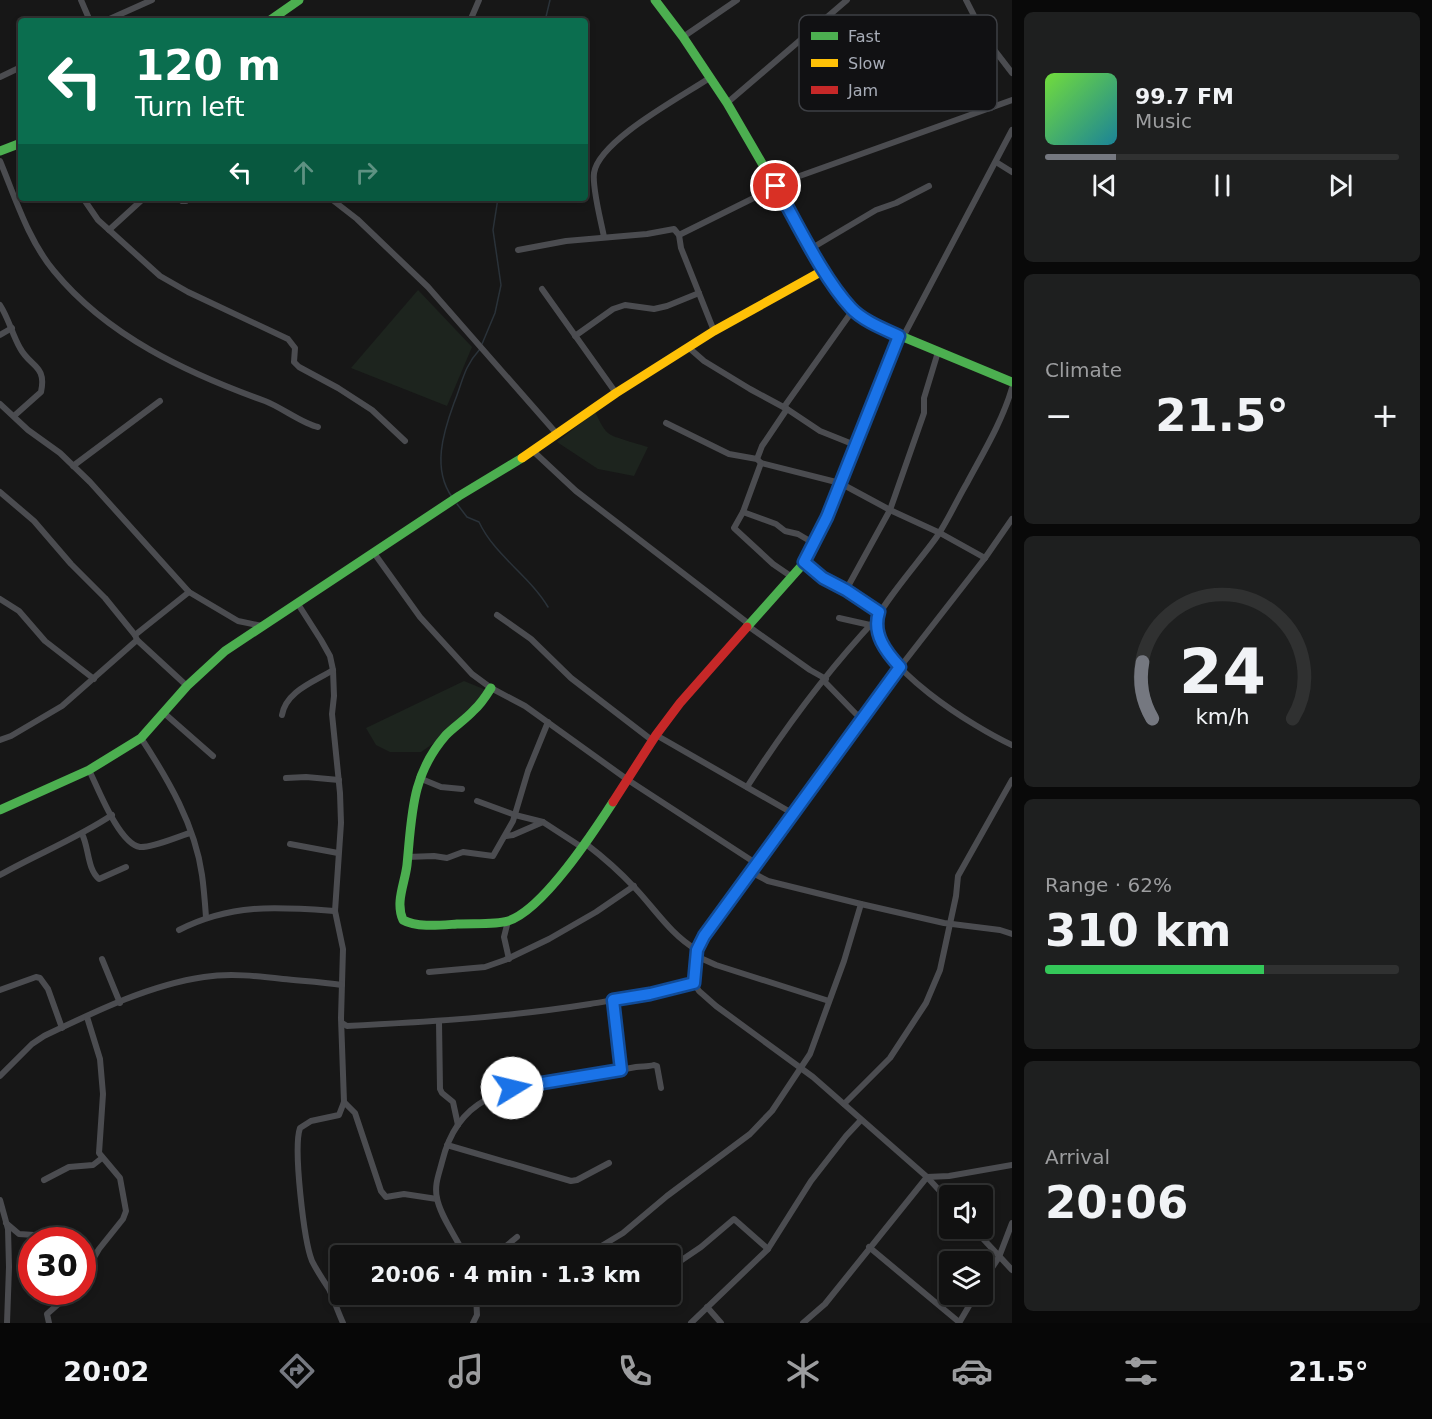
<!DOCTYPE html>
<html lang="en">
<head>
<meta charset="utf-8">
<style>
	:root { --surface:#111; --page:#1e1f1f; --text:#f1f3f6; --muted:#9c9d9f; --line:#303131; --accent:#757880 }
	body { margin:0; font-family:"DejaVu Sans",sans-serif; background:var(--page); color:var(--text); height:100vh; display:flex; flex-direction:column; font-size:22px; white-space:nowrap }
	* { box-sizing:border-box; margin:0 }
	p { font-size:20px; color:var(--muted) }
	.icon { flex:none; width:33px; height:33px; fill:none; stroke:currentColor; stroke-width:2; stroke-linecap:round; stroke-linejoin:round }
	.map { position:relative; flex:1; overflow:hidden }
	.panel { display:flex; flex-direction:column; gap:12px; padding:12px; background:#090909; width:420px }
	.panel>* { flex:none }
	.hud { position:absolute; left:18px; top:18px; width:570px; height:183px; border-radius:6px; box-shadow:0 3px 9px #0003,0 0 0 2px var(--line); background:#0b6e4f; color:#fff; overflow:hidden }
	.controls { position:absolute; left:939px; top:1185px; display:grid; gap:12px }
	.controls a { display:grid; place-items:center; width:54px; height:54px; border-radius:6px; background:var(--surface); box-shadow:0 3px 9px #0003,0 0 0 2px var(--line); font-size:30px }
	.speed { position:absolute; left:18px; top:1227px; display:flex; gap:12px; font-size:30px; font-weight:700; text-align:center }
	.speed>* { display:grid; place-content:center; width:78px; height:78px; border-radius:50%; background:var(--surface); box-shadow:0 3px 9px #0003,0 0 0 2px var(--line); line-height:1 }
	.speed .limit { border:9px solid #d22; background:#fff; color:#111 }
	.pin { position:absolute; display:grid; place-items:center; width:51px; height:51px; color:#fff; margin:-26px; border:3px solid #fff; border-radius:50%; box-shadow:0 2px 6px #0007 }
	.me { position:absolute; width:66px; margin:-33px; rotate:81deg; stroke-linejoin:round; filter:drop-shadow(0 0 4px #0008) }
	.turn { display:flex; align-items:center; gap:21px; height:126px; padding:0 18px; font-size:27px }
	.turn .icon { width:78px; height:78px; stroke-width:2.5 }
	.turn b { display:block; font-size:42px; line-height:51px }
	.lanes { display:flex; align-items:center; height:57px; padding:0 18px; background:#0003; justify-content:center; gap:30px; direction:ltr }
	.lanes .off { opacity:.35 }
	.big { font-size:45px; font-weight:800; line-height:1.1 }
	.panel .widget { flex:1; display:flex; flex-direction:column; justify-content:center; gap:9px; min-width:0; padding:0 21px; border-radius:9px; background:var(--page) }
	.panel .dial { align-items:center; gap:0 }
	.dial svg { height:156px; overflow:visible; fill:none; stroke:var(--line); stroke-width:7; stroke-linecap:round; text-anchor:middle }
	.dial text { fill:var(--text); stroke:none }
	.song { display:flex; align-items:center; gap:18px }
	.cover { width:72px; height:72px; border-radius:9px; background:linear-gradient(135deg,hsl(100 70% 55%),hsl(190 70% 35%)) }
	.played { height:6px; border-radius:3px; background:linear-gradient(90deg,var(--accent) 20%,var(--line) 20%) }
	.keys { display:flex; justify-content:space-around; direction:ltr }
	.heat { display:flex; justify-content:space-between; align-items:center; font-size:33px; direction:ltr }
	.charge { height:9px; border-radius:4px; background:linear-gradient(90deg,#34c759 62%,var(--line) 0) }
	.trip { position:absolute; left:330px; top:1245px; width:351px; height:60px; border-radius:6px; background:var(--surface); box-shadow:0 3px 9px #0003,0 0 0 2px var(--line); font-weight:800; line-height:60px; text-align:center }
	.dock { display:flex; height:96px; justify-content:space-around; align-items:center; background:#070707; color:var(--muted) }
	.dock .icon { width:42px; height:42px }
	.dock .active { color:var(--accent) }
	.dock b { font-size:27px; color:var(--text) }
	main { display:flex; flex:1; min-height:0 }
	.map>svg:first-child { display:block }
</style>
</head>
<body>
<main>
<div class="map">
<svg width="1012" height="1323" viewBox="0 0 1012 1323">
	<rect width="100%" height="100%" fill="#171717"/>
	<g fill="#1d241e">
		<polygon points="418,290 472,347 447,406 351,368"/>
		<path d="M595 412C599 419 602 428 608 433 614 438 639 444 648 447L634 476 598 469 557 442Z"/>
		<polygon points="464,681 486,690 475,703 434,743 421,752 390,752 376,745 366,728"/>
	</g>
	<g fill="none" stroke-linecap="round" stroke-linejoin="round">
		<g stroke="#2a3239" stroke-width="1.5">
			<polyline points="545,21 550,0"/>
			<polyline points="482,344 495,313 501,285 493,230 498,198"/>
			<path d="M452 497C432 469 443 433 454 403 463 381 463 368 480 349"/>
			<path d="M457 504 467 517 479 522C495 556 529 575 548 607"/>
		</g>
		<g stroke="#4b4c50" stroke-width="6">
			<polyline points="81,0 90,21"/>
			<polyline points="966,0 986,39 1012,73"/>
			<polyline points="105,21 152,0"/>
			<polyline points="470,21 479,0"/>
			<polyline points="683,37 737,0"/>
			<polyline points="0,77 21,67"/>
			<polyline points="727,103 847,0"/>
			<path d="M0 161C15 197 28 240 54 271 107 336 187 373 265 401 281 407 303 424 318 427"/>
			<polyline points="996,162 1012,172"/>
			<polyline points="83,198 98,220 160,276 188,292 288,339 295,348 294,362 299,367 338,388 372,410 405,441"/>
			<polyline points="178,198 182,201 186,201 188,198"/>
			<polyline points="330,198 357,219 428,287 557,434"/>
			<polyline points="109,230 144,198"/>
			<polyline points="679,235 794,178 1012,100"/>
			<path d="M604 237C601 221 592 188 594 173 599 140 683 96 711 77"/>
			<polyline points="812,248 876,210 896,203 929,186"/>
			<polyline points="518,250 566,241 647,234 674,229 679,235 681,248 714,331"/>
			<polyline points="542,289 616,393"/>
			<path d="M0 305C9 319 12 334 20 348 30 367 47 365 41 392L14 416"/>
			<polyline points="0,335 12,328"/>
			<polyline points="575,336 613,309 625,305 654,309 667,306 699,293"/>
			<polyline points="903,337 1012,130"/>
			<polyline points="688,347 704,361 750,389 787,409 820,431 855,445"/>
			<path d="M1012 388C1002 422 983 453 967 483 957 500 949 518 938 535 927 552 879 607 877 620 871 665 977 729 1012 745"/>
			<polyline points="0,404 28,430 60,453 90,482 189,592 238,621 262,626"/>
			<polyline points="784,407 853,310"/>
			<polyline points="666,423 729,454 757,459 761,463 840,483 890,510 940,533 985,558"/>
			<polyline points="533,451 576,491 749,624"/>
			<polyline points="757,459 762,446 787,409"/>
			<polyline points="761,463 743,512 734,528 773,564 792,577"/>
			<polyline points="73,466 160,401"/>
			<polyline points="0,492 34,521 71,564 105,598 135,635"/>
			<polyline points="743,512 776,524 785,531 798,534 815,544"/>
			<polyline points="374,553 420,617 472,674 491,688 525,706 628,780 757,864"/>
			<polyline points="804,563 823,577 846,590 879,612"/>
			<polyline points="846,590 890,510 924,413 924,398 938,352"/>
			<polyline points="0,599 19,611 45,641 94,679"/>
			<path d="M298 604 321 640 330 656 333 670 334 696 332 714 340 793 341 823 335 911 343 949 341 1018 344 1102 339 1115 311 1121 300 1128C293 1148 304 1241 312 1261 317 1271 323 1280 329 1289 334 1300 338 1312 343 1323"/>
			<polyline points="497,615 531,639 571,678 653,741"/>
			<polyline points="839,618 870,625"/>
			<polyline points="748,626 810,670 826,679"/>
			<polyline points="137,640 187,686"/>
			<polyline points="824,681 856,714 862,716"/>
			<polyline points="164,713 213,756"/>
			<path d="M282 715C286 691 314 682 333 670"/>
			<polyline points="656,735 792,813"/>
			<path d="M141 738C168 779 195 825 202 875 204 889 205 903 206 917"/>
			<polyline points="0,740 11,736 62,706 137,640 135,635 189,592"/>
			<path d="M89 770C98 788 119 844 140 847 153 848 176 837 190 833"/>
			<polyline points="286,778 306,777 339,780"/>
			<polyline points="419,778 441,787 462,789"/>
			<path d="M747 787C785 728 828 670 876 619"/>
			<polyline points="477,801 515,815 543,822 583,848"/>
			<path d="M82 834C89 847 87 869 99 879L126 867"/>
			<polyline points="506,836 513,835 543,822"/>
			<polyline points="290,844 338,853"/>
			<path d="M586 844C603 857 620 872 635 888 655 909 671 935 697 950"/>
			<polyline points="407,857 434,856 447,858 463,852 493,856 513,821 528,771 548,722"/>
			<polyline points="751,872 768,881 861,904 944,923 1000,930 1012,934"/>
			<path d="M0 875C37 854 76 839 112 815"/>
			<polyline points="508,921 504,937 509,959"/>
			<path d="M179 930C232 903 278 907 335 911"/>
			<polyline points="696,956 716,965 829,1001"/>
			<polyline points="102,959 120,1003"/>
			<polyline points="429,972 485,967 505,960 549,939 596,912 634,886"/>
			<polyline points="0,990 36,977 40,978 48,989 62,1028"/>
			<polyline points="613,1000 621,1070"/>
			<polyline points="439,1022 440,1089 442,1093 453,1102 458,1125"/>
			<path d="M342 1023 347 1026C429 1022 509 1017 590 1004 625 998 660 993 694 983"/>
			<path d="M0 1076 32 1044 44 1036C94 1012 149 985 204 977 230 973 257 976 283 979 303 981 322 982 342 985"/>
			<polyline points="344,1102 355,1113 381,1191 386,1197 404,1194 437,1199"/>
			<polyline points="844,1104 890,1058 926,1003 940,970 956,896 958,876 1012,780"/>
			<polyline points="447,1145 571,1181 577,1180 609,1163"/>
			<polyline points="44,1180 69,1167 93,1165 102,1158"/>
			<polyline points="0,1200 8,1229 9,1267 7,1323"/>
			<polyline points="950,1202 927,1177 813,1077 716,1006 699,991 694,983 697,950 703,936 717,917 862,716 985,558 1012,519"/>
			<polyline points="6,1223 19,1234 34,1235 37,1240"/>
			<polyline points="973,1228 1012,1270"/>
			<polyline points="869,1247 959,1322"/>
			<path d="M465 1256C457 1238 440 1216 437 1198 434 1185 439 1174 442 1162 458 1095 505 1089 564 1080 588 1076 612 1071 636 1067 642 1066 648 1067 654 1065L657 1066 661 1088"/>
			<polyline points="494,1256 517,1237"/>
			<polyline points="585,1256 623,1233 667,1196 750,1134 772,1111 810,1054 844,961 861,904"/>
			<polyline points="670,1268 701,1247 734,1219 768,1249"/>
			<polyline points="82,1278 99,1249 123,1219 126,1211 120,1178 99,1153 103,1094 100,1059 87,1017"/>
			<polyline points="982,1283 999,1257 1012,1223"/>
			<polyline points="707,1307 721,1323"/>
			<polyline points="49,1323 47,1314 72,1292"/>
			<polyline points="473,1323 477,1315 476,1294"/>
			<polyline points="691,1323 768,1249 811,1181 846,1136 861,1120"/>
			<polyline points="803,1323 825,1304 927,1177 949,1176 1012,1165"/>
			<polyline points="959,1323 976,1294"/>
		</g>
		<g stroke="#4caf50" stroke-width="9">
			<polyline points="655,0 683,37 727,103 824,270 853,310 884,329 1012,382"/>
			<polyline points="269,21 299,0"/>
			<polyline points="0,151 21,143"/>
			<polyline points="747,627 804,563 827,517 899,336"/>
			<path d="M491 688C486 696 481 704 474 710 466 719 455 726 446 735 411 775 412 815 407 865 405 883 395 902 403 920 417 928 442 925 457 924 472 923 495 925 508 921 543 910 593 833 613 802"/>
			<polyline points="0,810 89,770 141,738 187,686 225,651 459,496 522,458"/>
		</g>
		<polyline stroke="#ffc107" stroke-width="9" points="522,458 616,393 714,331 824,270"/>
		<polyline stroke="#c62828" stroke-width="9" points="613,802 656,735 680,703 747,627"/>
	</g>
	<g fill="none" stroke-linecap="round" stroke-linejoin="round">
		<defs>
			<path id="route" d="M512 1088 621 1070 613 1000 650 994 694 983 697 950 704 936 900 667C886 652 872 634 879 612L846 590 823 578 804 562 827 517 899 336C884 329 863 321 851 308 823 278 797 223 776 186"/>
		</defs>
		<use href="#route" stroke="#114b97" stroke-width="15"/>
		<use href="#route" stroke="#1a73e8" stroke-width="10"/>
	</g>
	<rect x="799" y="15" width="198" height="96" rx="9" fill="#111113" stroke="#3e4045" stroke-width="1.5"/>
	<rect x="811" y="32" width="27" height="8" fill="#4caf50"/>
	<rect x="811" y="59" width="27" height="8" fill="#ffc107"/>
	<rect x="811" y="86" width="27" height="8" fill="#c62828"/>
	<g font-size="16" fill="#a8adb8">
		<text x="848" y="42">Fast</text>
		<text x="848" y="69">Slow</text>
		<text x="848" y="96">Jam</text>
	</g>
</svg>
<div class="controls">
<a><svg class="icon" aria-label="sound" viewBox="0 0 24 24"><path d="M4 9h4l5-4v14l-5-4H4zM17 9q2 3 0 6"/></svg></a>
<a><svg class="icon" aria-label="layers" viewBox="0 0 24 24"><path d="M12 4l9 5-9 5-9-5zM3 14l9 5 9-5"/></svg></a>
</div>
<div class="speed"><div class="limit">30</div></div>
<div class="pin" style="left:776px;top:186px;background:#d93025"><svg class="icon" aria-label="arrive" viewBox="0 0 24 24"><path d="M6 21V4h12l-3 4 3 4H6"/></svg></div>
<svg class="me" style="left:512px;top:1088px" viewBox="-20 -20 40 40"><circle r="19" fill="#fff"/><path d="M0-13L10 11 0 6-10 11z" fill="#1a73e8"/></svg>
<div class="trip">20:06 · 4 min · 1.3 km</div>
<div class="hud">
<div class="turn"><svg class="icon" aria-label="left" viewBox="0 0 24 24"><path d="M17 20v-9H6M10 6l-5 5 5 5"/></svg><div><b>120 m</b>Turn left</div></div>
<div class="lanes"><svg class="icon" aria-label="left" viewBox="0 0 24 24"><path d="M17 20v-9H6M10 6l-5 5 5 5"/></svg><svg class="icon off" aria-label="ahead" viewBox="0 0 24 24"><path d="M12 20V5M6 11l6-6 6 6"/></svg><svg class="icon off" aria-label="right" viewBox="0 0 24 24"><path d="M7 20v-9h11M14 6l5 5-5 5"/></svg></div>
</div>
</div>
<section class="panel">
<div class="widget">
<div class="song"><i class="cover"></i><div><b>99.7 FM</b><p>Music</p></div></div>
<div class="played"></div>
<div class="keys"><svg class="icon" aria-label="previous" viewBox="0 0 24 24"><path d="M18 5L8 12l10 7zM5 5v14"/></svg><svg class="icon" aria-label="pause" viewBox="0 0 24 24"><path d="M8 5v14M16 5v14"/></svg><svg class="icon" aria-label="next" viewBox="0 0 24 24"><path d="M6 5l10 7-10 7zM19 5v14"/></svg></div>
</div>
<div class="widget"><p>Climate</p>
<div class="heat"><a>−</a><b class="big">21.5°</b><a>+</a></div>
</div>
<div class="widget dial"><svg viewBox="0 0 100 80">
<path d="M14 69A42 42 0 1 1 86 69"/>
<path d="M14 69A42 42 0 0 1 9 40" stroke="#757880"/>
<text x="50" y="56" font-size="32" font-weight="700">24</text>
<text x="50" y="72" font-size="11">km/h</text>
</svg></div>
<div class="widget"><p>Range · 62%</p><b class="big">310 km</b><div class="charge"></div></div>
<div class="widget"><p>Arrival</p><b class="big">20:06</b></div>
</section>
</main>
<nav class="dock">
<b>20:02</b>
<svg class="icon active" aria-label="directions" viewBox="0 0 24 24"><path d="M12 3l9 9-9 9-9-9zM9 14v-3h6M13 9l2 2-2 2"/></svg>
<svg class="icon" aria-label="music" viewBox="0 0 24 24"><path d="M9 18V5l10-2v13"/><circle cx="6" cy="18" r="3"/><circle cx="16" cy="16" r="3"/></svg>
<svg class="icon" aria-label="phone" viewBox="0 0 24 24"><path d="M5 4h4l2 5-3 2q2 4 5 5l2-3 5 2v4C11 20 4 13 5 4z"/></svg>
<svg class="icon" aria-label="climate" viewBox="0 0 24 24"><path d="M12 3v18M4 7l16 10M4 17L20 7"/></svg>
<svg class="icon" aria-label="car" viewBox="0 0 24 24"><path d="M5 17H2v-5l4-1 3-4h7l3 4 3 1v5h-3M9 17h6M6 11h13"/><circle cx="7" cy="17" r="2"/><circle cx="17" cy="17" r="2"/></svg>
<svg class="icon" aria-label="filters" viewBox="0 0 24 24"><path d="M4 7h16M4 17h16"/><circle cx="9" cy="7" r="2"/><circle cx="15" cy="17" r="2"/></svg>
<b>21.5°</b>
</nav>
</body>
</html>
